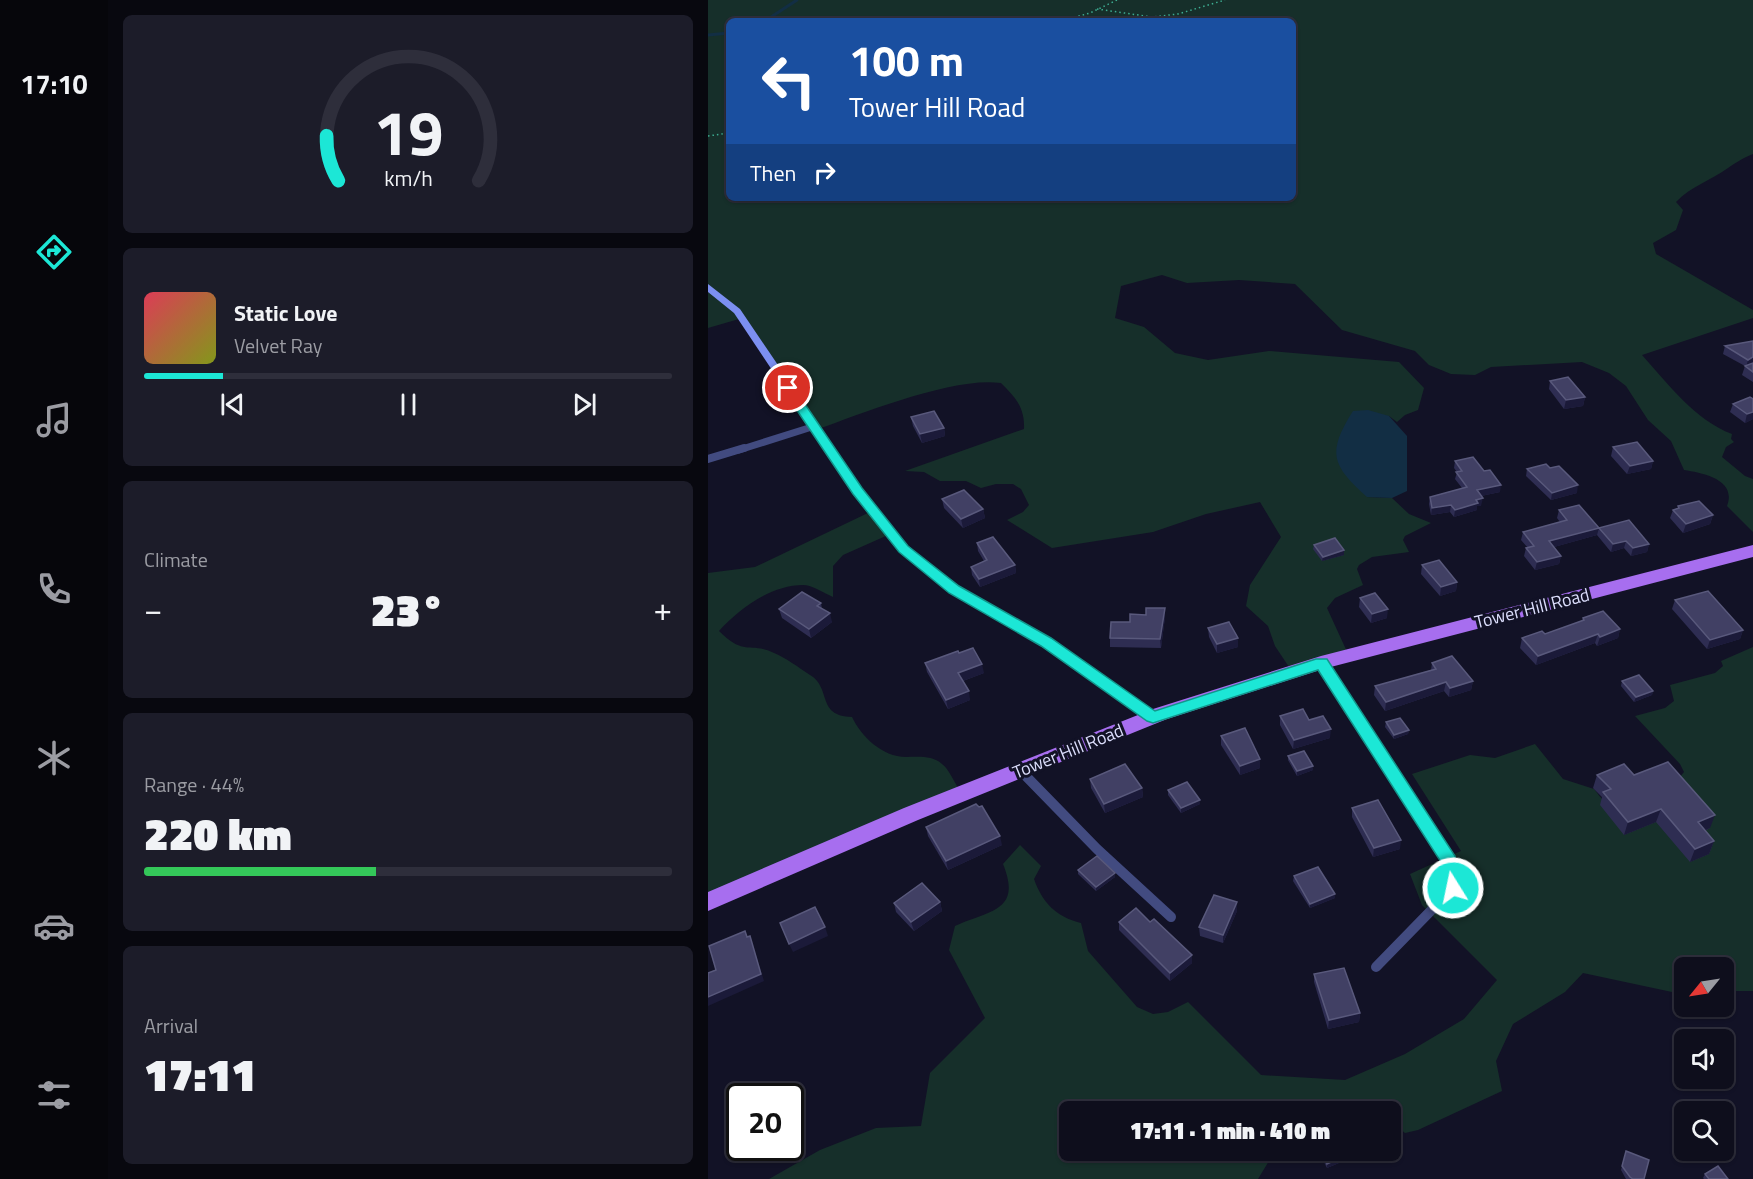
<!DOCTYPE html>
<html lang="en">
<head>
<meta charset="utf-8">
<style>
	:root { --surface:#0e0e1c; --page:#1c1c29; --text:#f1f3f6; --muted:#9b9ca3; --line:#2e2e3b; --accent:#1ce7d6 }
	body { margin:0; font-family:"Titillium Web",sans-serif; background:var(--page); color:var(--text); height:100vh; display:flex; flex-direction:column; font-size:22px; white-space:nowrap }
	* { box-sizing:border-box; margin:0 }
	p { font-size:20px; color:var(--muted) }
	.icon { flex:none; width:33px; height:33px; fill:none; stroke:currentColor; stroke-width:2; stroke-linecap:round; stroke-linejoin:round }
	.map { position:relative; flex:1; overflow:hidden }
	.drawer { display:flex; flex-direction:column; gap:15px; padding:15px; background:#08080f; width:600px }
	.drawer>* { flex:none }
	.banner { position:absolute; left:18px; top:18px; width:570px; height:183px; border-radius:9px; box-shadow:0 2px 4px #0004,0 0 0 2px var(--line); background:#1a4fa0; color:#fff; overflow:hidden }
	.needle { width:39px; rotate:240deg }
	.buttons { position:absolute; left:966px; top:957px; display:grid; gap:12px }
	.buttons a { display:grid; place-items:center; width:60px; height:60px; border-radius:9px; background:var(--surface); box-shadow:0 2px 4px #0004,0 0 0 2px var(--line); font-size:30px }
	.speed { position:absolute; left:18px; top:1083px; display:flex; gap:12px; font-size:30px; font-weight:700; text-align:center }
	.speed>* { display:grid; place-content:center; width:78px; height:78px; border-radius:50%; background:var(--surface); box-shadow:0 2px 4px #0004,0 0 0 2px var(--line); line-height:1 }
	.speed .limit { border:3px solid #111; border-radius:9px; background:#fff; color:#111 }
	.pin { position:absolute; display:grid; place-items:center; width:51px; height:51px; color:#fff; margin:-26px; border:3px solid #fff; border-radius:50%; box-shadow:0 2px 6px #0007 }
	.me { position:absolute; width:66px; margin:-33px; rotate:350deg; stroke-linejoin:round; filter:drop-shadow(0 0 4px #0008) }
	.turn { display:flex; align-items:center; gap:21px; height:126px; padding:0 24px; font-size:27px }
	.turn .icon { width:78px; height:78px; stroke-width:2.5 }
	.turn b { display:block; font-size:42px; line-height:51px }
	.then { display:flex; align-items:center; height:57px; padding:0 24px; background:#0003; gap:12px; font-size:22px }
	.big { font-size:45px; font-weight:800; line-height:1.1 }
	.drawer .card { flex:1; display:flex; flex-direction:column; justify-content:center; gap:9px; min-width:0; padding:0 21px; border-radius:9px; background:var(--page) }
	.drawer .dial { align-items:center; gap:0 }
	.dial svg { height:156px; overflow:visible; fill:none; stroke:var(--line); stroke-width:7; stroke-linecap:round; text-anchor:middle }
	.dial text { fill:var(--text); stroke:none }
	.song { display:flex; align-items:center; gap:18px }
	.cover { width:72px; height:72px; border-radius:9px; background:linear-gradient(135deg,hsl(350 70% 55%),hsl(70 70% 35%)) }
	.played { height:6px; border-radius:3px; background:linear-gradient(90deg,var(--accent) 15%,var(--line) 15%) }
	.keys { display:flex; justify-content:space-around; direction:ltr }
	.heat { display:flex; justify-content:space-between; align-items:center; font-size:33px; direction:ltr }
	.charge { height:9px; border-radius:4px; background:linear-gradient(90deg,#34c759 44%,var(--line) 0) }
	.trip { position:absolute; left:351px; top:1101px; width:342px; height:60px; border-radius:9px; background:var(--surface); box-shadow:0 2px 4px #0004,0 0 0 2px var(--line); font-weight:800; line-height:60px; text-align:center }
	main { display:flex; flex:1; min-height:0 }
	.dock { display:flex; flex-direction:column; width:108px; justify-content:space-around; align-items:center; background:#06060b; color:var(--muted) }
	.dock .icon { width:42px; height:42px }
	.dock .selected { color:var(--accent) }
	.dock b { font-size:27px; color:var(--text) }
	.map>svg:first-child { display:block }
</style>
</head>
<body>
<main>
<nav class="dock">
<b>17:10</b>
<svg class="icon selected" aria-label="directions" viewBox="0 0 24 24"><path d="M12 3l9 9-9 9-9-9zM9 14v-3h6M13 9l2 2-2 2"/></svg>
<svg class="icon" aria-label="music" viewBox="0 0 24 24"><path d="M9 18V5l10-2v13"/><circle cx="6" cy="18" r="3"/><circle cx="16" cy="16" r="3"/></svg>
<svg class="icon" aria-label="phone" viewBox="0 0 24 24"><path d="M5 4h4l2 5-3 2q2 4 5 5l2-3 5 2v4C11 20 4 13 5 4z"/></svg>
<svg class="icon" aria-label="climate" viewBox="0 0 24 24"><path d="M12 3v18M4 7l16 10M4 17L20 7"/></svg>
<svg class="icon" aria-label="car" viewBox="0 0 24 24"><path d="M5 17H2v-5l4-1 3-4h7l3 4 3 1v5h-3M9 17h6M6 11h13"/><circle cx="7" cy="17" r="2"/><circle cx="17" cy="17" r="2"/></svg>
<svg class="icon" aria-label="filters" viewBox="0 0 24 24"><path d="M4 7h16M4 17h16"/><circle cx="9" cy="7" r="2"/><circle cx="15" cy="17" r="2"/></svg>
</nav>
<section class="drawer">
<div class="card dial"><svg viewBox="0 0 100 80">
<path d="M14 69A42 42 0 1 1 86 69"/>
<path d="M14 69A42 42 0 0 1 8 46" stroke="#1ce7d6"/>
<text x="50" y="56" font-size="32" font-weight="700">19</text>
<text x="50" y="72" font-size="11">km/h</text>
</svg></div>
<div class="card">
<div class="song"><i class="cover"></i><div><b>Static Love</b><p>Velvet Ray</p></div></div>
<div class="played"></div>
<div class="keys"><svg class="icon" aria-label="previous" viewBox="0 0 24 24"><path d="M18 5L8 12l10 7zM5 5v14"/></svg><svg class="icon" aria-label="pause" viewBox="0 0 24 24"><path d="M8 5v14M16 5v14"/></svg><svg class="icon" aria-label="next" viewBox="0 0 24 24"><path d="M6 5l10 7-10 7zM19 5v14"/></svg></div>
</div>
<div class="card"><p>Climate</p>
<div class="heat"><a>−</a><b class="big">23°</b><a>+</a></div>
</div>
<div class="card"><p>Range · 44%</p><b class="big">220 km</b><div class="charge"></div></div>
<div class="card"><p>Arrival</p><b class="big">17:11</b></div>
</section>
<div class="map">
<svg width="1045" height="1179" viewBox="0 0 1045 1179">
	<rect width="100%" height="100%" fill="#121226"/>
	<g fill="#162f2a" fill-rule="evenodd">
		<path d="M0 0H1045V154C1035 158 1029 162 1020 168 1002 181 983 186 968 202L975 210 968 230 945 243 948 254 1045 310V318L934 355C961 385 987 420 1024 434L1023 439 1026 442 1018 447 1014 457 1037 476 1045 479V532L1019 506C1029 480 996 473 976 470L963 441 940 420 918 386 901 373 874 362 783 367 767 375 743 374 721 365 707 351 634 330 587 284 531 280 479 283 454 275 413 286 407 318 436 327 467 353 500 360 561 351 691 362 716 388 710 410 697 415 689 422 681 416 659 497 684 498 701 514 723 523 697 536 695 540 701 552 664 557 651 565 649 569 655 585 627 598 619 608 641 656 585 673 567 646 560 626 538 606 542 585 573 537 552 502 498 514 445 532 344 548 299 520 315 512 321 505 313 489 305 484H288L273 488 258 481H232L216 472 197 471 316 429C317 407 307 397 293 383 247 376 155 413 110 429L31 319 0 328ZM21 21H585V198H21Z"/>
		<path d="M162 512 180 535 135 555 125 566V597C116 593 104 585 95 585 63 585 31 609 11 631 37 657 40 641 66 653 78 658 90 667 102 675 124 688 108 716 144 717 153 736 174 757 198 757 210 757 224 755 234 764 241 769 247 784 252 791L0 903V573L47 567Z"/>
		<path d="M1045 647V991H1016V968H976V992H964L875 973 857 992 805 1024 788 1061 794 1091 710 1130 697 1133 683 1121 682 1112H362V1150L567 1151 550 1179H61L112 1150 168 1128 213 1126 222 1073 277 1018 241 950 247 926C283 910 314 911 295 864L312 845 333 866 326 879C334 902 348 917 373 923L380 951 429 1007 445 1014 460 1012 480 1002 553 1075 637 1080 697 1054 756 1019 789 980 714 905 702 874 753 851 704 774 762 755 787 758 827 744 855 779 886 789 897 803 971 778 976 772 972 764 927 716 957 708 966 701 962 685 1007 673 1015 666 1013 661Z"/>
	</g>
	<path fill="#122e44" d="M660 410 681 416 699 436V491L684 498 659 497C623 465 619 452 645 411Z"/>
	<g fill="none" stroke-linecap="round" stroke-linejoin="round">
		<g stroke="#122e44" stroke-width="3">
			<polyline points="57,21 89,0"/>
			<polyline points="0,35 21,33"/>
		</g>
		<g stroke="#3dad92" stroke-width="1.5" stroke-dasharray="1.5 3" stroke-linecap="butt">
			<polyline points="389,9 444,17 470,14 517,0"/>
			<polyline points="353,21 382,13 409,0"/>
			<polyline points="0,136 21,133"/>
		</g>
		<polyline stroke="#424b80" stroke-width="7" points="31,450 107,426"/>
		<g stroke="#424b80" stroke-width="8">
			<polyline points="0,459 36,448"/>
			<polyline points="613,663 682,770"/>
		</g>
		<g stroke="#424b80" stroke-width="10">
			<polyline points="312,770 389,849 463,917"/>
			<polyline points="668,967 745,888 741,861 681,769"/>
		</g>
		<polygon fill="#7c8ff1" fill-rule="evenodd" points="0,284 32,309 154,489 200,546 250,586 342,639 450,714 452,717 450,720 440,720 334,645 242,592 192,552 146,493 26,313 0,292"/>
		<polygon fill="#a76eef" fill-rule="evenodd" points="1045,545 1045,557 615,669 459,719 210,820 0,911 0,892 196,808 445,709 613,656"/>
	</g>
	<g fill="#2e2d52">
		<polygon points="1045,341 1045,382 1034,375 1037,366 1015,354 1017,346"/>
		<polygon points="842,381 877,397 875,406 856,409 841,389"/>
		<polygon points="1045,399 1045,419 1037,423 1022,412 1025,404"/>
		<polygon points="203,417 236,428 237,436 214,443 205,426"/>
		<polygon points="905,447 945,461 943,469 919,474 903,456"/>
		<polygon points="747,461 792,492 773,496 773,506 769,506 769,510 746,517 742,512 723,515 721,504 722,497 754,488 747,479 749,472 746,468"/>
		<polygon points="819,469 869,493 843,500 818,476"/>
		<polygon points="234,499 275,509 277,518 255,528 236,508"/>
		<polygon points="970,506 1005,515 1002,524 975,533 962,518 965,510 969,509"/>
		<polygon points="851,510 891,528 941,544 939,552 923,556 916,548 903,552 889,535 846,547 853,556 851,564 827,570 816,556 818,548 820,548 813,540 815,532 852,522 849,518"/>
		<polygon points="269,543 307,565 308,573 272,587 264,575 263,567 276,561 270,551"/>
		<polygon points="606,545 636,555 614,561 605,549"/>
		<polygon points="714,565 749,582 748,591 732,596 713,574"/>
		<polygon points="652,598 679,618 663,623 651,607"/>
		<polygon points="967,600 1035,630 1032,639 999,649 964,609"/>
		<polygon points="113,603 114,609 124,622 103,638 74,618 71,609"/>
		<polygon points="457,608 457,617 453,648 402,647 402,638 422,622 438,615"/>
		<polygon points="875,618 912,629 910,638 889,646 887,643 828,665 812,648 814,638 837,634 874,621"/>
		<polygon points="500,628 530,647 509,653 501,637"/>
		<polygon points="251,653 276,673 255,681 262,700 240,709 219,672 217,663"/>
		<polygon points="724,663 765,681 763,690 741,697 736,691 677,711 666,695 667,686 723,670"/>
		<polygon points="914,681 945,691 944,695 926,702 913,686"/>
		<polygon points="572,716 601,720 622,738 585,749 572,725"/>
		<polygon points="678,722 701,730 700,734 686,739 677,727"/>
		<polygon points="513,736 552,768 532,775 513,745"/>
		<polygon points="580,756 605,770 589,776 580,760"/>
		<polygon points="889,775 926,775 1002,828 997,831 1006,841 1001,854 982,862 948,822 916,835 892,805 894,797 885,788"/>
		<polygon points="382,779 434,788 435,797 397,813 383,788"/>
		<polygon points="460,790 492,800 492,804 473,813 460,795"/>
		<polygon points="644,808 692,849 665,857 644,817"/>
		<polygon points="218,827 294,845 240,870 220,836"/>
		<polygon points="370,870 407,873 407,877 388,891 370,874"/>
		<polygon points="586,876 627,894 627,898 602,908 585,881"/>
		<polygon points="232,902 234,911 206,931 188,912 186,903"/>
		<polygon points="529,911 515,943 492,936 491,927"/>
		<polygon points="411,922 484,963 462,981 411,930"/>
		<polygon points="606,974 652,1013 651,1022 620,1029 606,982"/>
		<polygon points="610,1150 636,1150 638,1155 638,1160 619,1168"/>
		<polygon points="918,1151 936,1179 918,1179 913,1170"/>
		<polygon points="997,1174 1020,1179 996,1179 995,1178"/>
	</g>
	<g fill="#1b1a39">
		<polygon points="1045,357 1045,363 1038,367 1040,360"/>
		<polygon points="877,397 875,406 856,409 858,400"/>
		<polygon points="1045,412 1045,419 1037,423 1039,414"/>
		<polygon points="236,428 237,436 214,443 212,434"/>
		<polygon points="945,461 943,469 919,474 922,466"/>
		<polygon points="793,485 792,492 768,497 769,490"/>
		<polygon points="870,485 869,493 843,500 844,493"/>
		<polygon points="775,498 773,506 769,506 769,510 746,517 747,510 768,500"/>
		<polygon points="743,505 742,512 723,515 724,508"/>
		<polygon points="275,509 277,518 255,528 253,519"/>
		<polygon points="1005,515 1002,524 975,533 978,524"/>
		<polygon points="891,528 889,535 839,549 841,541"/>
		<polygon points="918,541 916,548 903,552 905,544"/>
		<polygon points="941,544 939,552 923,556 925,548"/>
		<polygon points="636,550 636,555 614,561 615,557"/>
		<polygon points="853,556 851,564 827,570 829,562"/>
		<polygon points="307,565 308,573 272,587 271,579"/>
		<polygon points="749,582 748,591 732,596 733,587"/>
		<polygon points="457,608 457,617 453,648 452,639"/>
		<polygon points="680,609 679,618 663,623 664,614"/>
		<polygon points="122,613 124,622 103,638 101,629"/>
		<polygon points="912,629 910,638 889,646 892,637"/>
		<polygon points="1035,630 1032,639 999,649 1002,640"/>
		<polygon points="890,634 887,643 828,665 830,656"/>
		<polygon points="530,638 530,647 509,653 509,644"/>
		<polygon points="274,664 276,673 252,682 250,673"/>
		<polygon points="765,681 763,690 741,697 742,688"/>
		<polygon points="738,682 736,691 677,711 678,702"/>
		<polygon points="261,691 262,700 240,709 238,700"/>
		<polygon points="945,691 944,695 926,702 928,697"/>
		<polygon points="623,729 622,738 585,749 586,740"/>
		<polygon points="701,730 700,734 686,739 686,735"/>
		<polygon points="552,759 552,768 532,775 532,766"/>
		<polygon points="605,766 605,770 589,776 589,771"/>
		<polygon points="434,788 435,797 397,813 396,804"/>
		<polygon points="492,800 492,804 473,813 473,808"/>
		<polygon points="953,809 948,822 916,835 920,822"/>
		<polygon points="1007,815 1002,828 985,836 990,822"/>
		<polygon points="292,836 294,845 240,870 238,861"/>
		<polygon points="693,840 692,849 665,857 666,848"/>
		<polygon points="1006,841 1001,854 982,862 987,849"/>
		<polygon points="407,873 407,877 388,891 388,887"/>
		<polygon points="627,894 627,898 602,908 602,904"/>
		<polygon points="232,902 234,911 206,931 203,922"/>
		<polygon points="529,902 529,911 515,943 515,935"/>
		<polygon points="117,927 120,936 85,952 81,944"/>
		<polygon points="42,936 56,981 0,1006 0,997"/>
		<polygon points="484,955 484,963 462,981 462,973"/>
		<polygon points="652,1013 651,1022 620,1029 621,1020"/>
		<polygon points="638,1155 638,1160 619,1168 619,1164"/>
	</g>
	<g fill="#414064" stroke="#59597c" stroke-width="1.5">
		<polygon points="1045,341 1045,357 1040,360 1017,346"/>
		<polygon points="1045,363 1045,372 1037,366"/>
		<polygon points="860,377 877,397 858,400 842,381"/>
		<polygon points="1042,397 1045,399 1045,412 1039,414 1025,404"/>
		<polygon points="226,411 236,428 212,434 203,417"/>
		<polygon points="929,442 945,461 922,466 905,447"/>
		<polygon points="765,457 776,471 782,470 793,485 769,490 775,498 768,500 770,503 747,510 743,505 724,508 722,497 759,487 748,472 754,471 747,461"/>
		<polygon points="838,464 842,468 851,466 870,485 844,493 819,469"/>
		<polygon points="256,490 275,509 253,519 234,499"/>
		<polygon points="991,501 1005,515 978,524 965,510 971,508 970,506"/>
		<polygon points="871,505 891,528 921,520 941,544 925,548 918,541 905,544 891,528 841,541 853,556 829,562 818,548 826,546 815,532 859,520 851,510"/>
		<polygon points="285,537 307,565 271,579 263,567 279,560 269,543"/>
		<polygon points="627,538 636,550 615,557 606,545"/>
		<polygon points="731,560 749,582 733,587 714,565"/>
		<polygon points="1000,591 1035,630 1002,640 967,600"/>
		<polygon points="94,592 113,603 109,606 122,613 101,629 71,609"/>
		<polygon points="667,593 680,609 664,614 652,598"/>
		<polygon points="438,608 457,608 452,639 402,638 403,622 422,622 422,614 438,615"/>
		<polygon points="895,611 912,629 892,637 890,634 830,656 814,638 834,631 837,634 876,620 875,618"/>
		<polygon points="521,622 530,638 509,644 500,628"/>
		<polygon points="265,648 274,664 250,673 261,691 238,700 217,663 250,651 251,653"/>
		<polygon points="744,656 765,681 742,688 738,682 678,702 667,686 728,669 724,663"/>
		<polygon points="931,675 945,691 928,697 914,681"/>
		<polygon points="595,709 601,720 615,716 623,729 586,740 572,716"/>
		<polygon points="692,718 701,730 686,735 678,722"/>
		<polygon points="537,728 552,759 532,766 513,736"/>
		<polygon points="596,751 605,766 589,771 580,756"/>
		<polygon points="960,762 1007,815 990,822 1006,841 987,849 953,809 920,822 895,792 903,789 889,775 916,764 926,775"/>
		<polygon points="417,764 434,788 396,804 382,779"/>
		<polygon points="479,782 492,800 473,808 460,790"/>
		<polygon points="670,800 693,840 666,848 644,808"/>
		<polygon points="268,804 271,807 274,806 292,836 238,861 218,827"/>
		<polygon points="389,856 407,873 388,887 370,870"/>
		<polygon points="610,867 627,894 602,904 586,876"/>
		<polygon points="214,883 232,902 203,922 186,903"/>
		<polygon points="506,895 529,902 515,935 491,927"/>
		<polygon points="107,907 117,927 81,944 72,923"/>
		<polygon points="428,908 442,922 446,919 484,955 462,973 411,922"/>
		<polygon points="37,931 39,937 42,936 53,974 0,997 0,973 8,970 1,946"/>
		<polygon points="636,968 652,1013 621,1020 606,974"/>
		<polygon points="613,1150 636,1150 638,1155 619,1164"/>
		<polygon points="918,1151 941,1160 936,1179 925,1179 922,1177 914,1166"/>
		<polygon points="1010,1166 1020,1179 1001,1179 997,1174"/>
	</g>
	<polygon fill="#1ce7d6" stroke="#12968b" stroke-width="1.5" points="76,385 84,385 154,488 200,546 251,586 343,638 447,711 608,659 619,659 747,856 753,888 751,893 739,893 733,862 610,670 445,723 439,721 333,646 241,593 191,552 145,494 74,388"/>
	<g text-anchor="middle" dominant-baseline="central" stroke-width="6" stroke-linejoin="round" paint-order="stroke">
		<g font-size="18" fill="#dbddfb" stroke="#121226">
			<text transform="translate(824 608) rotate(-14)">Tower Hill Road</text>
			<text transform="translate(360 751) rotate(-22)">Tower Hill Road</text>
		</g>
	</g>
</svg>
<div class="buttons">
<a><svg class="needle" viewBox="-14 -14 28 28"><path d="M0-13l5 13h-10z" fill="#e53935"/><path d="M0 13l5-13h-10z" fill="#9b9ca3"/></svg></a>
<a><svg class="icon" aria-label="sound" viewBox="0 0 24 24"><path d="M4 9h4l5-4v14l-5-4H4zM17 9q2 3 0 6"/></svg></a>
<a><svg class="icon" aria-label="search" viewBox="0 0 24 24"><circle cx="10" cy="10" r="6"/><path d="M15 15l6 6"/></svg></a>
</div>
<div class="speed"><div class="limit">20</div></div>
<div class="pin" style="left:80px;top:388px;background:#d93025"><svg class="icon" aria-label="arrive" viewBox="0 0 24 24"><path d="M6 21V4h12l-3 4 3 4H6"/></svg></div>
<svg class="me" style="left:745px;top:888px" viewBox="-20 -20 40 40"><circle r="17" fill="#1ce7d6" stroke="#fff" stroke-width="3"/><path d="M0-11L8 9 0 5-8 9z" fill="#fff"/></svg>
<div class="trip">17:11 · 1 min · 410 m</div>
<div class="banner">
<div class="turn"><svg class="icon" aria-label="left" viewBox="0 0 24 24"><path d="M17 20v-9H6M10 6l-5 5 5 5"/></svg><div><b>100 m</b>Tower Hill Road</div></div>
<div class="then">Then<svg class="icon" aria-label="right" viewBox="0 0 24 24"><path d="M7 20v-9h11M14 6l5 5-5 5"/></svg></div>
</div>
</div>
</main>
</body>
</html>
